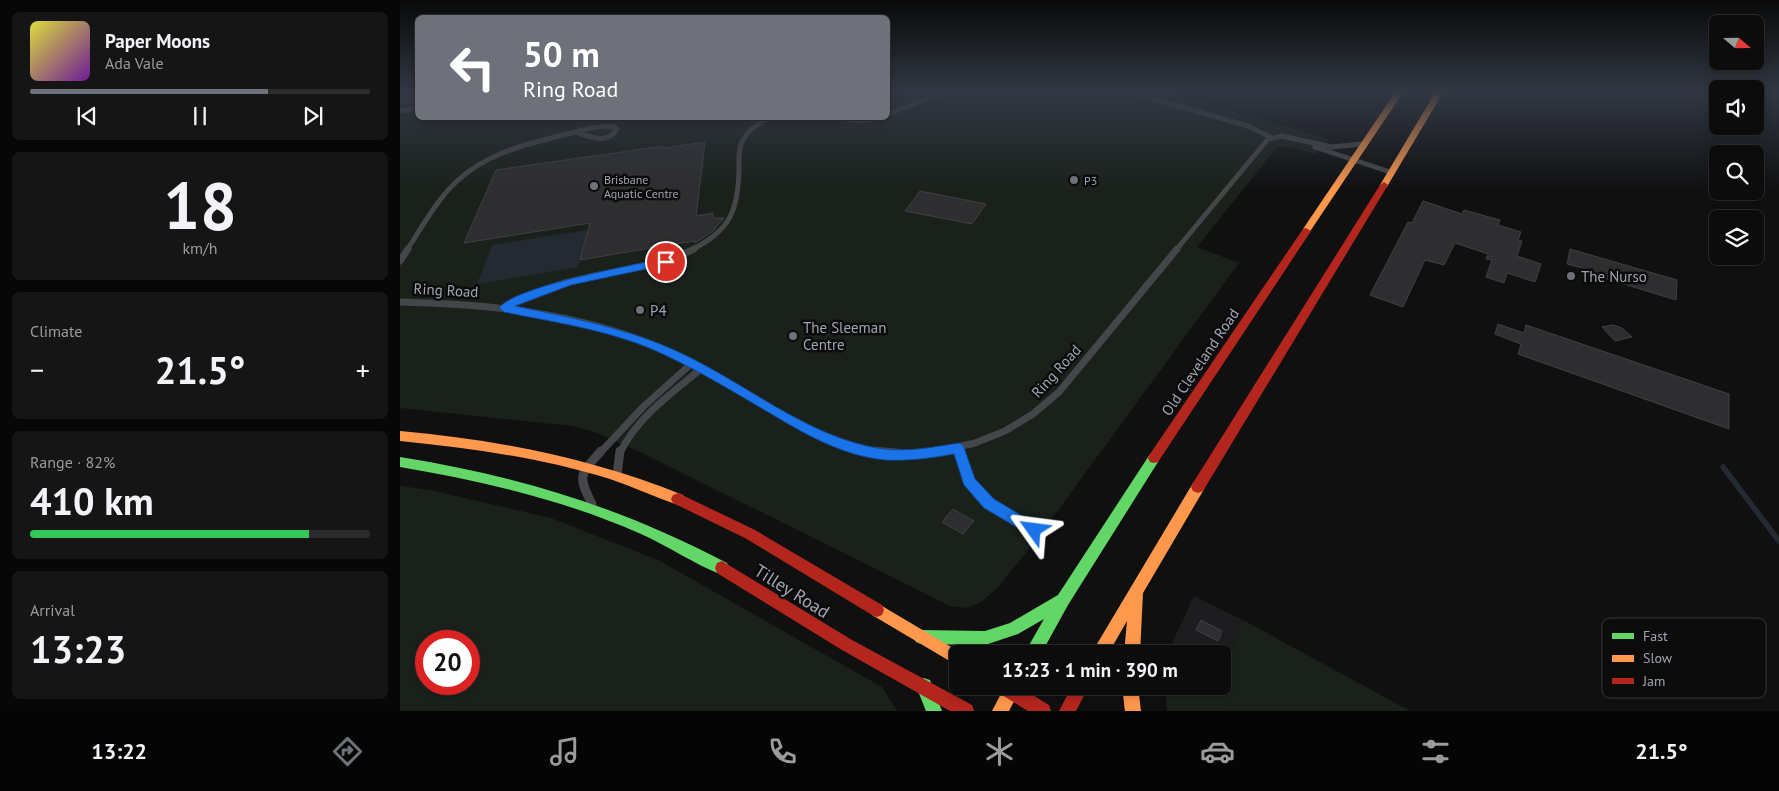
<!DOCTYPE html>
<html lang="en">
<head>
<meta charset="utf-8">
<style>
	:root { --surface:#0c0c0d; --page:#151516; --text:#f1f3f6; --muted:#9a9b9d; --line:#2c2c2e; --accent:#6e717a }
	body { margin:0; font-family:"PT Sans",sans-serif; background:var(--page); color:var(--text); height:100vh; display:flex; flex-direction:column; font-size:19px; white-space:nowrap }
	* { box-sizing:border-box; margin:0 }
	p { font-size:16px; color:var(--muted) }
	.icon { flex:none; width:28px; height:28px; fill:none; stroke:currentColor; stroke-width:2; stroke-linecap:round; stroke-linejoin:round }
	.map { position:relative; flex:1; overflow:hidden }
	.details { display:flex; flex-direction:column; gap:12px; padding:12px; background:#070707; width:400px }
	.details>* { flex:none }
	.guide { position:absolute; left:15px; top:15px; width:475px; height:105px; border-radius:8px; box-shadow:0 2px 8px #0003,0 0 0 1px var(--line); background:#6e717a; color:#fff; overflow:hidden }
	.needle { width:32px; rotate:110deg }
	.controls { position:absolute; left:1309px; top:15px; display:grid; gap:10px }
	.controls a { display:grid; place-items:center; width:55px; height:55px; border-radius:8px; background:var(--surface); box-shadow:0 2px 8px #0003,0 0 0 1px var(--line); font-size:25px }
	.speed { position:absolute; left:15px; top:630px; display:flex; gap:10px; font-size:25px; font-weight:700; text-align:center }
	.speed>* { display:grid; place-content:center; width:65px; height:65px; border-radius:50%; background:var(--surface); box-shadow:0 2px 8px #0003,0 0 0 1px var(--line); line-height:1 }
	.speed .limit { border:8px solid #d22; background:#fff; color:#111 }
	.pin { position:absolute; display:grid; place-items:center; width:42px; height:42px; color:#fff; margin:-21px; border:2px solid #fff; border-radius:50%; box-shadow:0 1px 5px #0007 }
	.me { position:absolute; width:55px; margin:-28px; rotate:301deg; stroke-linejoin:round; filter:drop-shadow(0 0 4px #0008) }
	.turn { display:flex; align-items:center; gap:18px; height:105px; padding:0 25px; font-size:22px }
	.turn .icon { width:65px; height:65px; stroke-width:2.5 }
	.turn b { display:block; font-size:35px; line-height:42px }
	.big { font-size:38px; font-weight:600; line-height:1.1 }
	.details .card { flex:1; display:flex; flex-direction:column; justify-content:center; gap:8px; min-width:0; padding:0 18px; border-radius:8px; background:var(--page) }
	.details .dial { align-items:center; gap:0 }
	.dial b { font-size:65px; line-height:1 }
	.song { display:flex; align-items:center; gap:15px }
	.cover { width:60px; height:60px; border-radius:8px; background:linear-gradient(135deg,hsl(60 70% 55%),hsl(280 70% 35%)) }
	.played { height:5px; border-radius:2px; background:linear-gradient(90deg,var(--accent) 70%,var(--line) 70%) }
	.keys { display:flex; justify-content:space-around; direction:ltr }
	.heat { display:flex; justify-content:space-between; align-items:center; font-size:28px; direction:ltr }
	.charge { height:8px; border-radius:4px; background:linear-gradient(90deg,#34c759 82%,var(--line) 0) }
	.trip { position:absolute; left:549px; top:645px; width:282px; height:50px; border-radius:8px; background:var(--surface); box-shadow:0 2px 8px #0003,0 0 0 1px var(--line); font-weight:600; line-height:50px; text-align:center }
	.tab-bar { display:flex; height:80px; justify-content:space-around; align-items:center; background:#050505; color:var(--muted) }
	.tab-bar .icon { width:35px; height:35px }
	.tab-bar .active { color:var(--accent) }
	.tab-bar b { font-size:22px; color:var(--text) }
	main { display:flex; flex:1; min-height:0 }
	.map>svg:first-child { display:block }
</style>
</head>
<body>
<main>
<section class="details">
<div class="card">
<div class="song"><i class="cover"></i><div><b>Paper Moons</b><p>Ada Vale</p></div></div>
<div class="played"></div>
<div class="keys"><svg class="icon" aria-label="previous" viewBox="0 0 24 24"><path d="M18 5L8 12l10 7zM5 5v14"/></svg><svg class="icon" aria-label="pause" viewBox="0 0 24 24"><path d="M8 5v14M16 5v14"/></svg><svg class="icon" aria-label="next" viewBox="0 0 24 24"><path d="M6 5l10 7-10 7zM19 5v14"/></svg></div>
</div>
<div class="card dial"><b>18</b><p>km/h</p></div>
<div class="card"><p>Climate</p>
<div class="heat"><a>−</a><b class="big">21.5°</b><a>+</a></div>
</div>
<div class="card"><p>Range · 82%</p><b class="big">410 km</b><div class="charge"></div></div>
<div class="card"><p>Arrival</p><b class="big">13:23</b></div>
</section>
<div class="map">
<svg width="1379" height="711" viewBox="0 0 1379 711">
	<rect width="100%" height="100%" fill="#101011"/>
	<polygon fill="#1d1d1f" points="794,596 843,620 823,670 822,654 767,654"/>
	<g fill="#1a211b" fill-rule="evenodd">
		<polygon points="0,91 17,91 18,118 488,118 488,91 760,91 929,139 916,154 890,147 877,147 797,247 839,263 634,543 597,588 581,602 567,608 550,606 242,453 192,431 172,426 0,408"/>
		<path d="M0 486 30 490 151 518 260 561 482 687 497 711H0ZM26 641H69V684H26Z"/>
		<polygon points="843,620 1010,711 767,711 765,686 822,686 823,670"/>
	</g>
	<polygon fill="#242a32" points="188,230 178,267 77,284 92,245"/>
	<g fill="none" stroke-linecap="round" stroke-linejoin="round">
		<polyline stroke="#242a32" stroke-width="5.5" points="1323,467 1379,541"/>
	</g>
	<g fill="#2e2e30" stroke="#404044">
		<polygon points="0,91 18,91 18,104 0,103"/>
		<polygon points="305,142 296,216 313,213 313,218 324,218 312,232 295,243 295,241 269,245 268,247 257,249 257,247 180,260 190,223 64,243 96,170 263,146 263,148"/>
		<polygon points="520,191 586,204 572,224 505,211"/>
		<polygon points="1023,201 1062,214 1064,210 1100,220 1098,225 1121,232 1118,240 1122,241 1117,256 1141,264 1135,282 1107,273 1104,283 1086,277 1092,260 1086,259 1088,254 1055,243 1044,265 1025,260 1003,307 970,295 1008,222 1012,223"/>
		<polygon points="1170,249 1277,280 1276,300 1188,273 1189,270 1167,264"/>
		<polygon points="1098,324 1124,333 1126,325 1329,394 1329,429 1118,354 1121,344 1095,334"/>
		<polygon points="1213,325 1222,328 1232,337 1215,341 1202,327"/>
		<polygon points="553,509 574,521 563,534 542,522"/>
		<polygon points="801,620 822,631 818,641 796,630"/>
	</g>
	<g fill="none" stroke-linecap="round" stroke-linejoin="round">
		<g stroke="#454649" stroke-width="5">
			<polyline points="726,91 848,126 870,137"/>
			<polyline points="0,111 18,108"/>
			<polyline points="488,114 548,91"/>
			<polyline points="435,118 462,121 478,118"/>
			<polyline points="915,147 990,172"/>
			<path d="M7 250C22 227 36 201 56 182 84 155 122 145 159 136 178 132 196 124 215 127L217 129C208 145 190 137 176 132"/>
			<path d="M291 250C330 231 338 211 339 170 339 161 338 148 343 140 348 130 359 123 369 118"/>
			<polyline points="776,250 868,139 882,136 932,147 961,144"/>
		</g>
		<g stroke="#454649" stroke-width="7">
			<polyline points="0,261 8,249"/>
			<path d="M0 302C99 304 198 315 287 360 318 376 347 393 376 411 390 419 404 429 419 435 439 444 460 448 481 453"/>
			<path d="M104 308C131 293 160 283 190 277 226 269 261 266 294 249"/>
			<polyline points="559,448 560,453"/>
			<polyline points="200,453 243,407 292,363"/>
			<path d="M220 453C237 417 272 393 302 368"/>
			<polyline points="531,453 575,443 605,431 633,414 659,392 777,249"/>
		</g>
		<g stroke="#454649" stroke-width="9">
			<polyline points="475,451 514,455 544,451"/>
			<polyline points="560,451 569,481 589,503 635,530"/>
			<polyline points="217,475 220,451"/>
			<path d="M192 504C177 475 180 475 201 451"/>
		</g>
		<g fill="#63d668" fill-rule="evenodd">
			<polygon points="754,453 758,454 760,458 758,462 668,605 641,654 624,654 644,619 618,634 585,645 521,644 516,642 513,637 516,632 521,630 585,631 610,623 658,595 750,454"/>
			<path d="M0 457C119 476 220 507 327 563L329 568 327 573 322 575C294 564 268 546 241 534 164 500 83 481 0 467Z"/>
			<polygon points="524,678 530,680 542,711 526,711 516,686 518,680"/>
		</g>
		<g fill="#ff974d" fill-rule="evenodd">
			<polygon points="996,91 1004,91 909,233 903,233 903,229"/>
			<polygon points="1036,91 1044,91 988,185 987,187 981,187 980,185"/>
			<path d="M0 431C99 440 190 458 283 495L285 499 283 503 278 505C255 497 233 487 210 479 142 458 71 448 0 441Z"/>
			<polygon points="798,481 803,483 805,487 803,491 743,593 740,654 724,654 727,621 708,654 691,654 793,483"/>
			<polygon points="477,603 563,654 558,654 558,666 472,615 470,610 472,605"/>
			<polygon points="605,686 622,686 609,711 592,711"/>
			<polygon points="722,686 738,686 741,711 725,711"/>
		</g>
		<g fill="#b3261e" fill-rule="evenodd">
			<polygon points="984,182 988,185 803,491 798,493 793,491 791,487 793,483 980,185"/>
			<polygon points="906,228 911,231 758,462 754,463 750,462 748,458 750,454 903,229"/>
			<polygon points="278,493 355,530 482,605 484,610 482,615 477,617 472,615 345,538 273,503 271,499 273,495"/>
			<polygon points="322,561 452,640 572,705 574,711 550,711 442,650 317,573 315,568 317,563"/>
			<polygon points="595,686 618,686 649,705 651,711 628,711 597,692"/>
			<polygon points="672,686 689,686 676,711 659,711"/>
		</g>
	</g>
	<linearGradient id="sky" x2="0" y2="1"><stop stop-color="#090909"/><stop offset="0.48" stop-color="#313743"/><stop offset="1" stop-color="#313743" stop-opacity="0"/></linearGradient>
	<rect width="1379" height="191" fill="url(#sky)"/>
	<path fill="#1a73e8" stroke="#114b97" d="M266 258 271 262 269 264 171 285 115 306C168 317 222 327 272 349 343 380 406 438 483 449 509 452 534 447 559 443L563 445 575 479 594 499 639 526 641 530 639 535 634 536 630 535 584 508 564 485 554 454C531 458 510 461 486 460 442 456 405 434 368 412 334 392 301 372 265 355 215 331 158 323 104 312L99 308C115 286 235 265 266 258Z"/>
	<g fill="#6e717a" stroke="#0b0b0c" stroke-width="2">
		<circle cx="674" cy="180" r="5"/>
		<circle cx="194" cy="186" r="5"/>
		<circle cx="1171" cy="276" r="5"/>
		<circle cx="240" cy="310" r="5"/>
		<circle cx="393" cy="336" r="5"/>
	</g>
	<g text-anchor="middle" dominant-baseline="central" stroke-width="5" stroke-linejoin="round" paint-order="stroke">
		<g font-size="12" fill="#a1a5b2" stroke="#0b0b0c" text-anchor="start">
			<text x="204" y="179">Brisbane<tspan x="204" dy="14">Aquatic Centre</tspan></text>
			<text x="684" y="180">P3</text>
		</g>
		<g font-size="15" fill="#a1a5b2" stroke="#0b0b0c" text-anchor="start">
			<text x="1181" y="276">The Nurso</text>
			<text x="250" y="310">P4</text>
			<text x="403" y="327">The Sleeman<tspan x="403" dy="17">Centre</tspan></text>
		</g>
		<g font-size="15" fill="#a1a5b2" stroke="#0b0b0c">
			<text transform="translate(46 290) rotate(3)">Ring Road</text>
			<text transform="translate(800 362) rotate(-56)">Old Cleveland Road</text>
			<text transform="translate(656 371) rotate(-48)">Ring Road</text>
		</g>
		<g font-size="18" fill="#a1a5b2" stroke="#0b0b0c">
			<text transform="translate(392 591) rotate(32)">Tilley Road</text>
		</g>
	</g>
	<rect x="1202" y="618" width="164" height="80" rx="8" fill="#0b0b0c" stroke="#38393e" stroke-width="1"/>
	<rect x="1212" y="633" width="22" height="6" fill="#63d668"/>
	<rect x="1212" y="655" width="22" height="7" fill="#ff974d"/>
	<rect x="1212" y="678" width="22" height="6" fill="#b3261e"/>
	<g font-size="14" fill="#a1a5b2">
		<text x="1243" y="641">Fast</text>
		<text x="1243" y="663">Slow</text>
		<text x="1243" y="686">Jam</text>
	</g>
</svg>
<div class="controls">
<a><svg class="needle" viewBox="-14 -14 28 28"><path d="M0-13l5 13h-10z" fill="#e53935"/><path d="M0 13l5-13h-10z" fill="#9a9b9d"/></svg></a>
<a><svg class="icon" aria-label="sound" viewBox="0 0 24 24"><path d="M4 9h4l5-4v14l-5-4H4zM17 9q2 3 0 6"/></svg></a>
<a><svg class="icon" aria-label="search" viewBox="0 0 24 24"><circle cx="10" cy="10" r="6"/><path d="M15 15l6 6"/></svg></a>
<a><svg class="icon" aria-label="layers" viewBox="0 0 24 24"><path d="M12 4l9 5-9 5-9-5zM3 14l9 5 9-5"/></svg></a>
</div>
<div class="speed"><div class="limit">20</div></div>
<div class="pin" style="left:266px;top:262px;background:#d93025"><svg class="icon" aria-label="arrive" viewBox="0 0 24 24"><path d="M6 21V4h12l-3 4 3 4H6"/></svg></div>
<svg class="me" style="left:634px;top:530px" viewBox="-20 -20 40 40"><path d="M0-17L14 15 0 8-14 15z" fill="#1a73e8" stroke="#fff" stroke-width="4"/></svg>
<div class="trip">13:23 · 1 min · 390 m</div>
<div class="guide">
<div class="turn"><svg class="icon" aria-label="left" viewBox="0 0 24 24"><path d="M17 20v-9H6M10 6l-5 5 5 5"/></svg><div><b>50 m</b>Ring Road</div></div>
</div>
</div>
</main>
<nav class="tab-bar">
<b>13:22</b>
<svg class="icon active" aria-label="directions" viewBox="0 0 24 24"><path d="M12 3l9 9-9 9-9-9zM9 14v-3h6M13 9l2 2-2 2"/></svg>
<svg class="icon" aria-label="music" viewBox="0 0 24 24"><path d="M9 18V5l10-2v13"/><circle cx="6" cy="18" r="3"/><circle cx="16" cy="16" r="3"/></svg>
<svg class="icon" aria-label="phone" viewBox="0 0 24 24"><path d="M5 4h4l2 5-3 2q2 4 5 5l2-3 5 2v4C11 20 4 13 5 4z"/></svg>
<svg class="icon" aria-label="climate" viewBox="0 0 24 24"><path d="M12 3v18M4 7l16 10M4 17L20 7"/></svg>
<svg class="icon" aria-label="car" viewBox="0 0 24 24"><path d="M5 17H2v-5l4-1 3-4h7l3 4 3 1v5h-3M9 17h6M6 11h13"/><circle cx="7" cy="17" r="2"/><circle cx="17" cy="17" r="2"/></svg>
<svg class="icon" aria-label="filters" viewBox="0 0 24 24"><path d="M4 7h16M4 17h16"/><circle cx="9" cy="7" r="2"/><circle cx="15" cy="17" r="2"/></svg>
<b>21.5°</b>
</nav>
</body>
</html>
